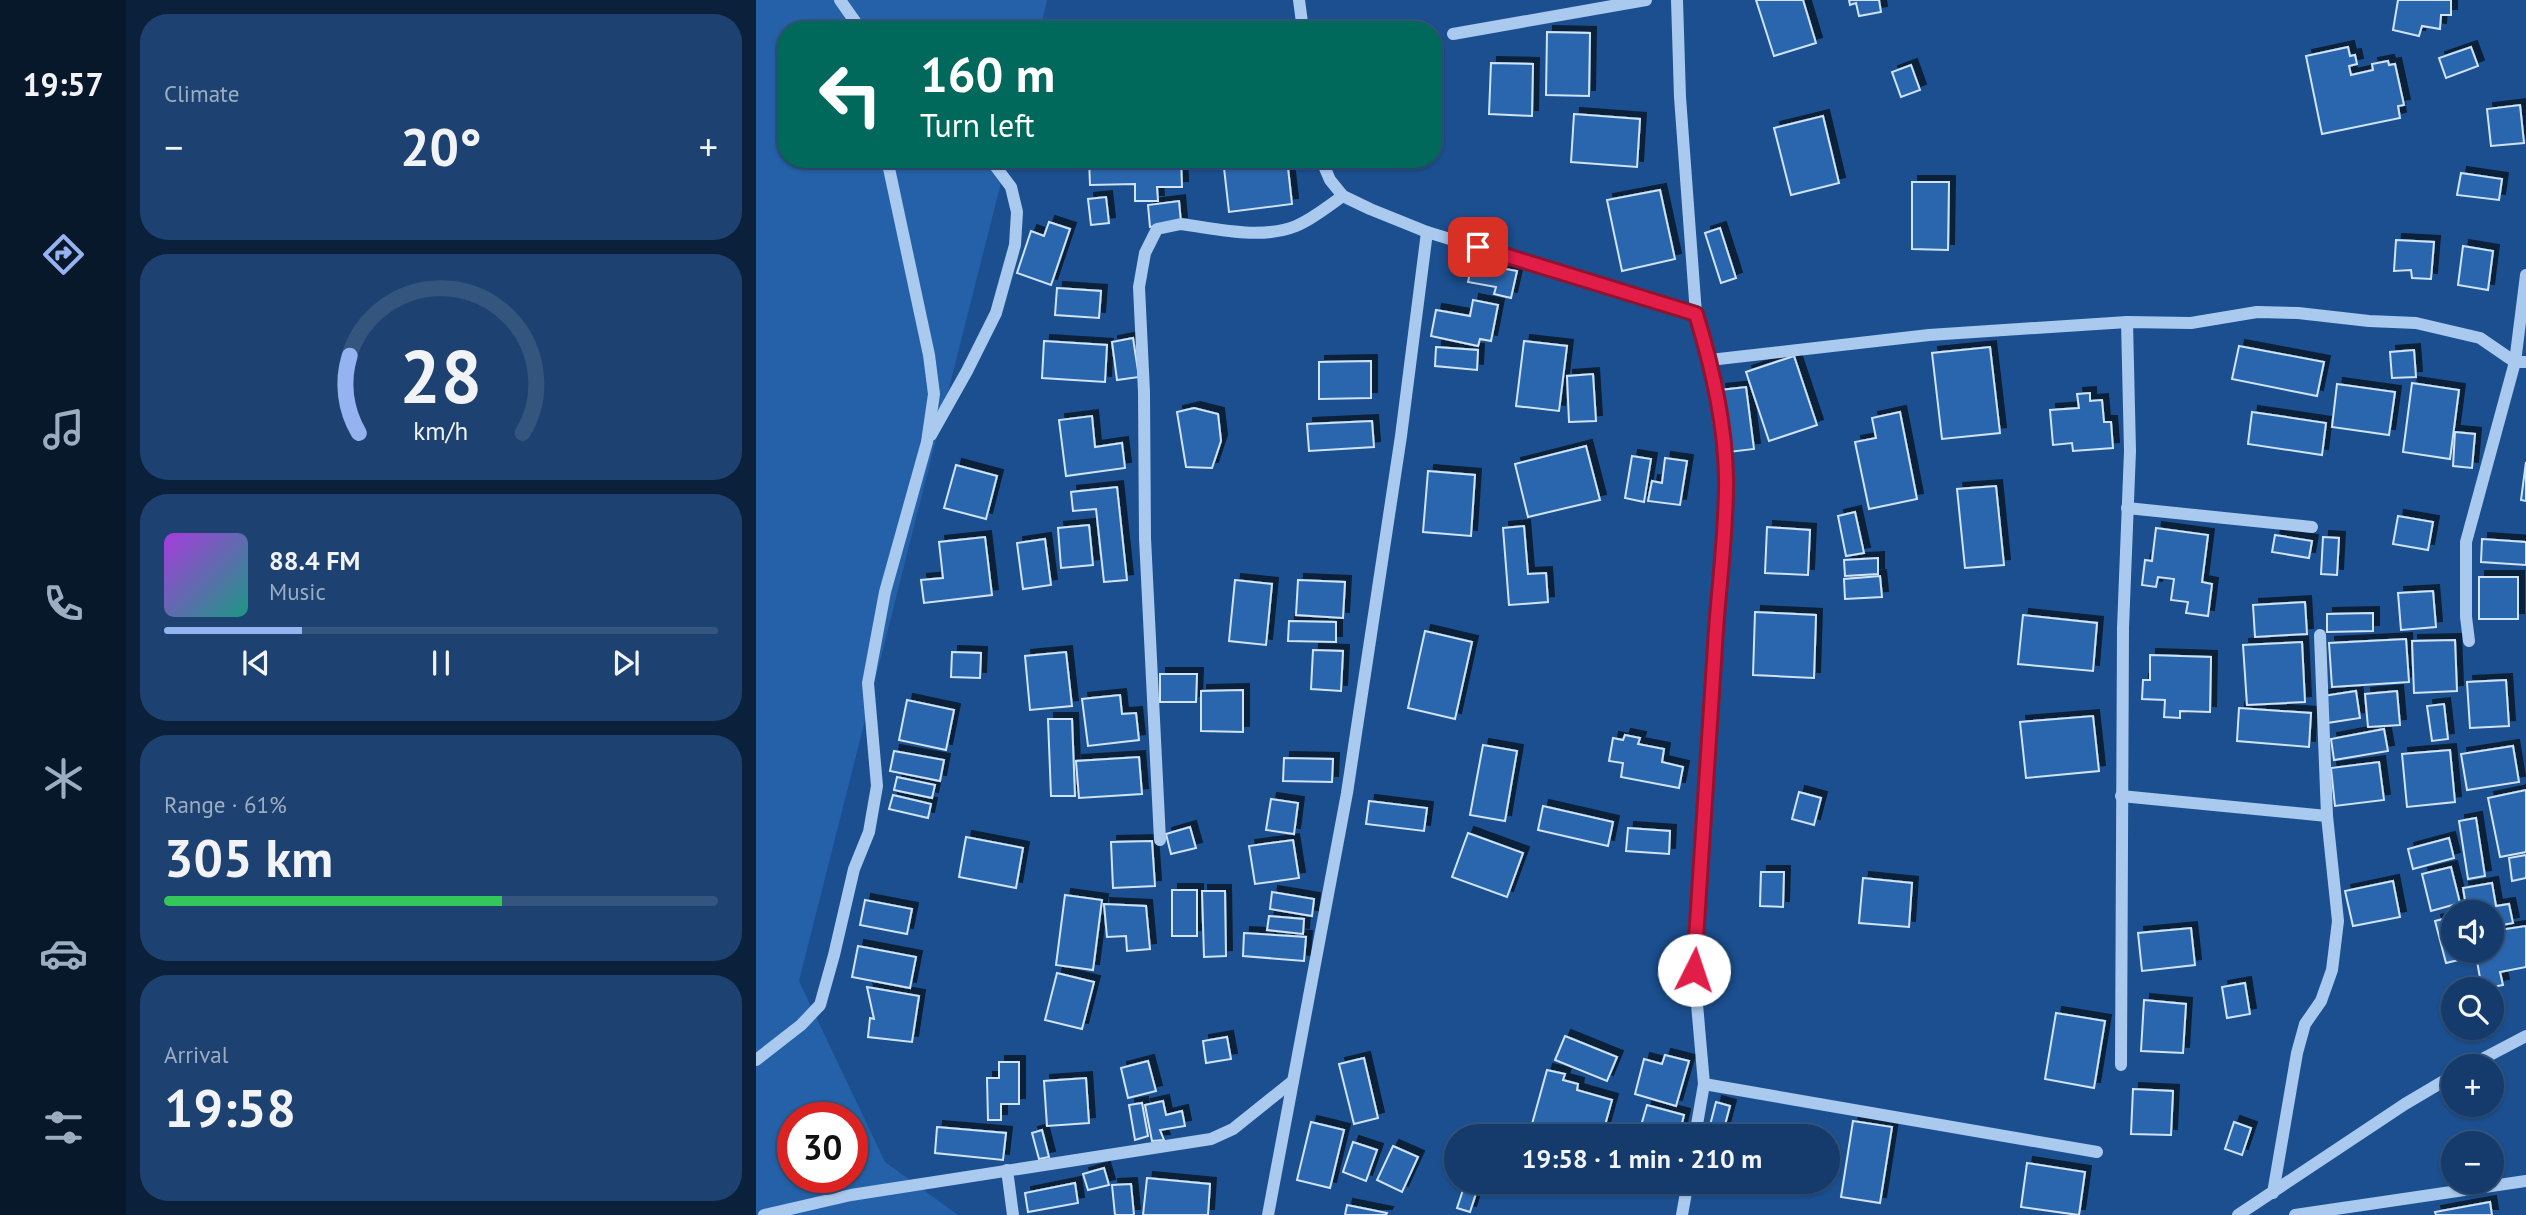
<!DOCTYPE html>
<html lang="en">
<head>
<meta charset="utf-8">
<style>
	:root { --surface:#143b6b; --page:#1d4271; --text:#f1f3f6; --muted:#9dadc1; --line:#33557e; --accent:#95b2f1 }
	body { margin:0; font-family:"PT Sans",sans-serif; background:var(--page); color:var(--text); height:100vh; display:flex; flex-direction:column; font-size:26px; white-space:nowrap }
	* { box-sizing:border-box; margin:0 }
	p { font-size:23px; color:var(--muted) }
	.icon { flex:none; width:38px; height:38px; fill:none; stroke:currentColor; stroke-width:2; stroke-linecap:round; stroke-linejoin:round }
	.map { position:relative; flex:1; overflow:hidden }
	.details { display:flex; flex-direction:column; gap:14px; padding:14px; background:#0b203b; width:630px }
	.details>* { flex:none }
	.guide { position:absolute; left:21px; top:21px; width:665px; height:147px; border-radius:28px; box-shadow:0 2px 5px #0004,0 0 0 2px var(--line); background:#00695c; color:#fff; overflow:hidden }
	.fabs { position:absolute; left:1685px; top:900px; display:grid; gap:14px }
	.fabs a { display:grid; place-items:center; width:63px; height:63px; border-radius:50%; background:var(--surface); box-shadow:0 2px 5px #0004,0 0 0 2px var(--line); font-size:35px }
	.speed { position:absolute; left:21px; top:1102px; display:flex; gap:14px; font-size:35px; font-weight:700; text-align:center }
	.speed>* { display:grid; place-content:center; width:91px; height:91px; border-radius:50%; background:var(--surface); box-shadow:0 2px 5px #0004,0 0 0 2px var(--line); line-height:1 }
	.speed .limit { border:10px solid #d22; background:#fff; color:#111 }
	.pin { position:absolute; display:grid; place-items:center; width:60px; height:60px; color:#fff; margin:-30px; border-radius:14px; box-shadow:0 4px 10px #0006 }
	.me { position:absolute; width:77px; margin:-38px; rotate:4deg; stroke-linejoin:round; filter:drop-shadow(0 0 5px #0008) }
	.turn { display:flex; align-items:center; gap:24px; height:147px; padding:0 28px; font-size:32px }
	.turn .icon { width:91px; height:91px; stroke-width:2.5 }
	.turn b { display:block; font-size:49px; line-height:60px }
	.big { font-size:52px; font-weight:800; line-height:1.1 }
	.details .tile { flex:1; display:flex; flex-direction:column; justify-content:center; gap:10px; min-width:0; padding:0 24px; border-radius:28px; background:var(--page) }
	.details .dial { align-items:center; gap:0 }
	.dial svg { height:182px; overflow:visible; fill:none; stroke:var(--line); stroke-width:7; stroke-linecap:round; text-anchor:middle }
	.dial text { fill:var(--text); stroke:none }
	.song { display:flex; align-items:center; gap:21px }
	.cover { width:84px; height:84px; border-radius:10px; background:linear-gradient(135deg,hsl(280 70% 55%),hsl(170 70% 35%)) }
	.played { height:7px; border-radius:4px; background:linear-gradient(90deg,var(--accent) 25%,var(--line) 25%) }
	.keys { display:flex; justify-content:space-around; direction:ltr }
	.heat { display:flex; justify-content:space-between; align-items:center; font-size:38px; direction:ltr }
	.charge { height:10px; border-radius:5px; background:linear-gradient(90deg,#34c759 61%,var(--line) 0) }
	.trip { position:absolute; left:688px; top:1124px; width:396px; height:70px; border-radius:35px; background:var(--surface); box-shadow:0 2px 5px #0004,0 0 0 2px var(--line); font-weight:800; line-height:70px; text-align:center }
	main { display:flex; flex:1; min-height:0 }
	.dock { display:flex; flex-direction:column; width:126px; justify-content:space-around; align-items:center; background:#08182b; color:var(--muted) }
	.dock .icon { width:49px; height:49px }
	.dock .selected { color:var(--accent) }
	.dock b { font-size:32px; color:var(--text) }
	.map>svg:first-child { display:block }
</style>
</head>
<body>
<main>
<nav class="dock">
<b>19:57</b>
<svg class="icon selected" aria-label="directions" viewBox="0 0 24 24"><path d="M12 3l9 9-9 9-9-9zM9 14v-3h6M13 9l2 2-2 2"/></svg>
<svg class="icon" aria-label="music" viewBox="0 0 24 24"><path d="M9 18V5l10-2v13"/><circle cx="6" cy="18" r="3"/><circle cx="16" cy="16" r="3"/></svg>
<svg class="icon" aria-label="phone" viewBox="0 0 24 24"><path d="M5 4h4l2 5-3 2q2 4 5 5l2-3 5 2v4C11 20 4 13 5 4z"/></svg>
<svg class="icon" aria-label="climate" viewBox="0 0 24 24"><path d="M12 3v18M4 7l16 10M4 17L20 7"/></svg>
<svg class="icon" aria-label="car" viewBox="0 0 24 24"><path d="M5 17H2v-5l4-1 3-4h7l3 4 3 1v5h-3M9 17h6M6 11h13"/><circle cx="7" cy="17" r="2"/><circle cx="17" cy="17" r="2"/></svg>
<svg class="icon" aria-label="filters" viewBox="0 0 24 24"><path d="M4 7h16M4 17h16"/><circle cx="9" cy="7" r="2"/><circle cx="15" cy="17" r="2"/></svg>
</nav>
<section class="details">
<div class="tile"><p>Climate</p>
<div class="heat"><a>−</a><b class="big">20°</b><a>+</a></div>
</div>
<div class="tile dial"><svg viewBox="0 0 100 80">
<path d="M14 69A42 42 0 1 1 86 69"/>
<path d="M14 69A42 42 0 0 1 10 35" stroke="#95b2f1"/>
<text x="50" y="56" font-size="32" font-weight="700">28</text>
<text x="50" y="72" font-size="11">km/h</text>
</svg></div>
<div class="tile">
<div class="song"><i class="cover"></i><div><b>88.4 FM</b><p>Music</p></div></div>
<div class="played"></div>
<div class="keys"><svg class="icon" aria-label="previous" viewBox="0 0 24 24"><path d="M18 5L8 12l10 7zM5 5v14"/></svg><svg class="icon" aria-label="pause" viewBox="0 0 24 24"><path d="M8 5v14M16 5v14"/></svg><svg class="icon" aria-label="next" viewBox="0 0 24 24"><path d="M6 5l10 7-10 7zM19 5v14"/></svg></div>
</div>
<div class="tile"><p>Range · 61%</p><b class="big">305 km</b><div class="charge"></div></div>
<div class="tile"><p>Arrival</p><b class="big">19:58</b></div>
</section>
<div class="map">
<svg width="1770" height="1215" viewBox="0 0 1770 1215">
	<defs>
		<filter id="shadow"><feDropShadow dx="6" dy="-6" stdDeviation="0" flood-color="#0009"/></filter>
	</defs>
	<rect width="100%" height="100%" fill="#1b4f8f"/>
	<path fill="#2461a8" fill-rule="evenodd" d="M0 0H291L284 30H30V159H251L43 981 129 1162 202 1215H0ZM37 1118H96V1178H37Z"/>
	<g fill="#2a66ad" stroke="#cfe3fa" stroke-width="2" filter="url(#shadow)">
		<polygon points="1000,0 1047,0 1060,43 1018,56"/>
		<polygon points="1093,0 1123,0 1125,12 1103,16 1100,3 1094,5"/>
		<polygon points="1642,0 1695,0 1695,15 1685,15 1684,29 1666,26 1663,36 1637,30"/>
		<polygon points="791,32 834,33 833,96 790,95"/>
		<polygon points="1592,47 1594,56 1599,55 1601,64 1593,66 1595,75 1617,70 1616,64 1632,61 1633,65 1639,64 1648,105 1642,106 1644,118 1566,134 1550,56"/>
		<polygon points="1715,47 1722,66 1690,78 1683,58"/>
		<polygon points="735,63 777,64 776,116 733,114"/>
		<polygon points="1155,65 1164,90 1145,97 1136,72"/>
		<polygon points="1764,105 1768,143 1735,146 1731,109"/>
		<polygon points="818,114 884,119 881,167 815,162"/>
		<polygon points="1067,116 1083,183 1035,195 1018,128"/>
		<polygon points="333,159 425,159 426,187 401,187 402,201 379,201 379,184 334,185"/>
		<polygon points="467,159 531,159 536,204 473,212"/>
		<rect x="618" y="159" width="43" height="4"/>
		<polygon points="1705,173 1746,179 1743,200 1701,195"/>
		<polygon points="1156,182 1193,182 1192,250 1156,249"/>
		<polygon points="904,190 919,259 866,271 851,200"/>
		<polygon points="350,197 353,223 335,225 332,199"/>
		<polygon points="423,201 425,223 394,227 392,205"/>
		<polygon points="293,222 314,229 295,285 261,273 275,231 288,236"/>
		<polygon points="964,228 980,278 965,283 949,233"/>
		<polygon points="1640,240 1678,242 1675,279 1656,278 1655,270 1638,271"/>
		<polygon points="1707,246 1737,251 1732,290 1702,285"/>
		<polygon points="716,263 761,271 755,298 738,294 740,287 712,282"/>
		<polygon points="301,288 345,291 343,318 299,315"/>
		<polygon points="717,300 742,305 735,341 724,339 722,346 675,336 680,310 714,316"/>
		<polygon points="377,338 383,377 361,380 356,342"/>
		<polygon points="288,341 351,345 349,382 286,378"/>
		<polygon points="768,341 811,346 803,411 760,406"/>
		<polygon points="1483,346 1568,362 1561,396 1476,379"/>
		<polygon points="680,347 722,350 721,370 679,366"/>
		<polygon points="1234,347 1244,433 1186,439 1176,353"/>
		<polygon points="1658,350 1660,377 1636,378 1634,352"/>
		<polygon points="1038,356 1061,425 1013,441 990,372"/>
		<polygon points="615,361 615,398 563,399 563,362"/>
		<polygon points="837,374 840,421 813,422 811,376"/>
		<polygon points="1656,383 1703,390 1694,459 1647,452"/>
		<polygon points="1581,384 1639,392 1633,435 1576,427"/>
		<polygon points="990,387 998,449 973,452 964,390"/>
		<polygon points="1334,393 1334,401 1346,400 1348,422 1355,422 1357,448 1317,451 1316,443 1297,445 1294,410 1323,408 1321,394"/>
		<polygon points="438,408 462,414 465,441 456,468 430,467 421,412"/>
		<polygon points="1144,412 1161,499 1113,509 1099,442 1120,438 1116,418"/>
		<polygon points="1496,412 1570,423 1566,455 1492,444"/>
		<polygon points="336,416 339,447 366,443 369,468 310,476 303,420"/>
		<polygon points="616,421 618,447 553,451 551,424"/>
		<polygon points="1699,432 1719,434 1716,468 1697,466"/>
		<polygon points="830,446 844,500 772,517 759,464"/>
		<polygon points="876,456 895,459 888,502 869,498"/>
		<polygon points="909,458 931,461 924,505 892,501 896,481 906,483"/>
		<polygon points="1770,462 1770,501 1765,500"/>
		<polygon points="200,465 241,476 230,519 188,508"/>
		<polygon points="672,471 719,475 715,536 667,532"/>
		<polygon points="1240,486 1248,565 1209,568 1201,489"/>
		<polygon points="361,487 371,580 348,582 340,509 317,511 315,492"/>
		<polygon points="1099,512 1108,553 1090,556 1082,516"/>
		<polygon points="1642,516 1677,522 1672,550 1637,544"/>
		<polygon points="333,525 337,565 305,568 302,528"/>
		<polygon points="768,526 772,574 790,573 792,602 753,605 747,528"/>
		<polygon points="1011,527 1054,530 1052,575 1009,573"/>
		<polygon points="1400,528 1452,535 1446,582 1456,584 1452,616 1430,613 1432,602 1415,600 1418,579 1402,577 1400,587 1386,585 1389,560 1396,561"/>
		<polygon points="1519,535 1556,541 1553,558 1516,552"/>
		<polygon points="229,537 236,595 168,603 165,580 187,578 183,542"/>
		<polygon points="1567,537 1583,538 1581,575 1565,574"/>
		<polygon points="289,539 295,585 267,589 261,543"/>
		<polygon points="1726,539 1770,542 1770,565 1725,562"/>
		<polygon points="1122,558 1122,574 1089,576 1088,560"/>
		<polygon points="1124,576 1126,597 1089,599 1088,579"/>
		<rect x="1723" y="577" width="39" height="42"/>
		<polygon points="479,580 516,584 510,645 473,641"/>
		<polygon points="542,580 589,582 587,618 540,615"/>
		<polygon points="1677,591 1680,627 1645,630 1642,593"/>
		<polygon points="1549,602 1551,634 1499,637 1497,605"/>
		<polygon points="999,612 1060,615 1058,678 997,675"/>
		<polygon points="1617,613 1617,631 1571,632 1571,614"/>
		<polygon points="1267,615 1341,623 1337,671 1262,664"/>
		<polygon points="533,621 580,622 580,642 532,641"/>
		<polygon points="669,631 716,642 699,719 652,708"/>
		<polygon points="1650,639 1653,682 1576,687 1573,643"/>
		<polygon points="1699,640 1701,691 1658,693 1656,641"/>
		<polygon points="1546,642 1549,702 1491,705 1487,645"/>
		<polygon points="557,650 587,651 585,691 555,689"/>
		<polygon points="196,652 225,653 224,678 195,677"/>
		<polygon points="310,652 316,706 274,710 269,656"/>
		<polygon points="1394,655 1455,657 1454,712 1424,711 1424,718 1408,717 1409,700 1386,699 1387,680 1394,680"/>
		<polygon points="404,674 441,674 440,702 404,702"/>
		<polygon points="1750,680 1753,726 1714,728 1711,682"/>
		<polygon points="487,690 487,732 445,731 445,691"/>
		<polygon points="1600,691 1604,718 1571,723 1567,696"/>
		<polygon points="1641,691 1644,725 1612,727 1609,694"/>
		<polygon points="364,695 366,714 380,713 383,740 332,746 326,699"/>
		<polygon points="151,700 198,710 190,750 143,740"/>
		<polygon points="1688,704 1692,739 1676,741 1671,706"/>
		<polygon points="1483,708 1555,713 1553,747 1481,741"/>
		<polygon points="1337,716 1343,771 1270,778 1264,722"/>
		<polygon points="292,719 316,719 319,796 295,796"/>
		<polygon points="1628,729 1632,751 1578,760 1575,739"/>
		<polygon points="869,735 884,738 882,744 908,749 906,762 927,767 923,788 865,777 867,763 853,761 857,738 867,740"/>
		<polygon points="727,745 761,751 749,821 714,815"/>
		<polygon points="1757,746 1763,782 1711,790 1705,754"/>
		<polygon points="1694,750 1699,802 1651,807 1646,754"/>
		<polygon points="138,751 188,760 184,781 134,771"/>
		<polygon points="383,757 386,794 323,798 320,761"/>
		<polygon points="528,758 577,759 576,782 527,781"/>
		<polygon points="1623,762 1628,800 1579,806 1575,768"/>
		<polygon points="141,777 179,785 176,798 138,790"/>
		<polygon points="1770,790 1770,852 1744,857 1732,798"/>
		<polygon points="1043,792 1065,798 1058,825 1036,819"/>
		<polygon points="137,795 175,804 172,818 133,809"/>
		<polygon points="515,799 542,803 538,834 510,830"/>
		<polygon points="613,801 671,808 668,831 610,824"/>
		<polygon points="787,806 857,822 852,846 782,830"/>
		<polygon points="1720,818 1729,876 1712,879 1703,821"/>
		<polygon points="434,827 440,848 415,854 410,834"/>
		<polygon points="872,828 914,831 913,854 870,851"/>
		<polygon points="712,833 767,853 751,897 696,877"/>
		<polygon points="210,837 267,848 260,888 203,877"/>
		<polygon points="1693,838 1698,858 1657,869 1652,849"/>
		<polygon points="537,840 543,878 499,884 493,846"/>
		<polygon points="396,841 399,886 357,888 355,842"/>
		<polygon points="1770,855 1770,878 1756,881 1753,858"/>
		<polygon points="1695,867 1704,903 1675,911 1666,874"/>
		<polygon points="1005,872 1028,872 1027,907 1004,906"/>
		<polygon points="1107,878 1156,883 1153,927 1103,923"/>
		<polygon points="1637,881 1644,917 1597,926 1589,891"/>
		<polygon points="1736,883 1740,906 1753,904 1757,923 1736,927 1736,912 1711,912 1707,888"/>
		<rect x="416" y="890" width="25" height="46"/>
		<polygon points="446,891 469,891 470,956 448,957"/>
		<polygon points="516,892 558,899 556,916 514,909"/>
		<polygon points="309,895 346,900 337,970 300,965"/>
		<polygon points="109,900 156,909 151,934 104,925"/>
		<polygon points="348,904 390,906 394,949 371,951 370,936 351,937"/>
		<polygon points="513,916 548,919 547,934 511,930"/>
		<polygon points="1698,916 1698,950 1713,950 1715,957 1690,963 1679,921"/>
		<polygon points="1770,926 1770,967 1744,972 1747,985 1726,989 1719,950 1736,950 1736,931"/>
		<polygon points="1435,928 1439,965 1386,971 1382,933"/>
		<polygon points="488,933 550,937 548,961 487,956"/>
		<polygon points="102,946 160,957 154,988 96,977"/>
		<polygon points="301,973 338,982 326,1029 289,1020"/>
		<polygon points="1489,983 1494,1014 1471,1018 1466,987"/>
		<polygon points="111,987 163,996 156,1042 112,1037 114,1018 118,1019"/>
		<polygon points="1388,1000 1430,1004 1427,1053 1385,1051"/>
		<polygon points="1300,1013 1349,1021 1338,1088 1289,1079"/>
		<polygon points="809,1036 861,1057 851,1081 799,1060"/>
		<polygon points="471,1037 475,1059 450,1063 447,1041"/>
		<polygon points="909,1055 933,1061 920,1106 879,1094 888,1059 906,1064"/>
		<polygon points="608,1058 622,1118 598,1124 583,1064"/>
		<polygon points="392,1061 400,1091 372,1098 365,1068"/>
		<polygon points="243,1062 263,1062 263,1104 245,1104 245,1120 232,1120 231,1078 243,1078"/>
		<polygon points="791,1070 809,1074 807,1080 822,1084 821,1090 856,1100 846,1136 818,1136 776,1124"/>
		<polygon points="330,1078 333,1123 291,1126 288,1081"/>
		<polygon points="1377,1089 1417,1091 1415,1135 1375,1134"/>
		<polygon points="407,1101 410,1115 426,1111 429,1126 404,1130 408,1140 396,1141 389,1105"/>
		<polygon points="960,1102 974,1106 966,1136 952,1133"/>
		<polygon points="386,1103 392,1136 379,1140 373,1105"/>
		<polygon points="891,1105 928,1115 923,1136 882,1136"/>
		<polygon points="1097,1121 1136,1127 1124,1203 1085,1197"/>
		<polygon points="555,1122 588,1130 574,1188 541,1180"/>
		<polygon points="1478,1122 1495,1128 1486,1155 1469,1149"/>
		<polygon points="181,1127 250,1133 247,1160 179,1153"/>
		<polygon points="286,1130 293,1157 283,1159 276,1133"/>
		<polygon points="597,1142 621,1150 610,1181 587,1172"/>
		<polygon points="637,1146 662,1157 646,1192 621,1180"/>
		<polygon points="1271,1163 1329,1172 1323,1215 1265,1207"/>
		<polygon points="348,1168 353,1185 332,1190 327,1174"/>
		<polygon points="391,1178 454,1184 452,1215 387,1215"/>
		<polygon points="710,1181 724,1181 714,1212 701,1208"/>
		<polygon points="319,1183 322,1203 272,1212 269,1193"/>
		<polygon points="375,1184 378,1215 359,1215 356,1185"/>
		<polygon points="1734,1202 1736,1215 1680,1215 1679,1212"/>
		<polygon points="591,1205 631,1213 630,1215 589,1215"/>
	</g>
	<g fill="none" stroke-linecap="round" stroke-linejoin="round">
		<g stroke="#a9c9ee" stroke-width="12">
			<polyline points="84,0 105,30"/>
			<polyline points="543,0 547,30"/>
			<polyline points="921,0 924,97 940,314 954,360 970,474 968,562 959,642 953,765 938,970 948,1084 939,1136"/>
			<polyline points="697,34 890,0"/>
			<polyline points="565,159 574,180 587,196 614,209 671,232 940,314"/>
			<polyline points="954,360 1173,335 1371,322 1435,323 1501,312 1542,313 1613,321 1660,323 1724,338 1759,362 1770,362"/>
			<polyline points="175,435 211,371 240,313 259,245 261,212 255,187 234,159"/>
			<polyline points="1371,508 1556,527"/>
			<polyline points="1713,641 1710,617 1710,542 1759,362 1770,275"/>
			<polyline points="1365,796 1571,816"/>
			<path d="M404 840 389 538 388 392 383 287 389 253 401 229 425 224C462 229 505 240 540 226 557 219 572 206 587 196"/>
			<polyline points="0,1060 45,1025 64,1005 78,955 98,869 113,832 121,786 112,683 129,592 171,442 178,394 173,355 131,159"/>
			<polyline points="1365,1065 1367,628 1374,451 1371,322"/>
			<polyline points="1713,1066 1770,1036"/>
			<polyline points="948,1084 1341,1152"/>
			<polyline points="251,1170 257,1215"/>
			<polyline points="1517,1193 1541,1053 1549,1024 1565,1001 1576,970 1582,921 1571,816 1564,635"/>
			<polyline points="8,1215 95,1195 455,1139 477,1129 537,1081"/>
			<polyline points="512,1215 591,793 645,436 671,232"/>
			<polyline points="926,1215 932,1181"/>
			<polyline points="1482,1215 1649,1104 1698,1075"/>
			<polyline points="1539,1215 1770,1181"/>
		</g>
	</g>
	<g fill="none" stroke-linecap="round" stroke-linejoin="round">
		<defs>
			<path id="route" d="M722 247 940 314C955 363 969 425 970 476 971 533 962 589 959 646 953 754 946 862 938 970"/>
		</defs>
		<use href="#route" stroke="#92132f" stroke-width="18"/>
		<use href="#route" stroke="#e11d48" stroke-width="12"/>
	</g>
</svg>
<div class="fabs">
<a><svg class="icon" aria-label="sound" viewBox="0 0 24 24"><path d="M4 9h4l5-4v14l-5-4H4zM17 9q2 3 0 6"/></svg></a>
<a><svg class="icon" aria-label="search" viewBox="0 0 24 24"><circle cx="10" cy="10" r="6"/><path d="M15 15l6 6"/></svg></a>
<a>+</a>
<a>−</a>
</div>
<div class="speed"><div class="limit">30</div></div>
<div class="pin" style="left:722px;top:247px;background:#d93025"><svg class="icon" aria-label="arrive" viewBox="0 0 24 24"><path d="M6 21V4h12l-3 4 3 4H6"/></svg></div>
<svg class="me" style="left:938px;top:970px" viewBox="-20 -20 40 40"><circle r="19" fill="#fff"/><path d="M0-13L10 11 0 6-10 11z" fill="#e11d48"/></svg>
<div class="trip">19:58 · 1 min · 210 m</div>
<div class="guide">
<div class="turn"><svg class="icon" aria-label="left" viewBox="0 0 24 24"><path d="M17 20v-9H6M10 6l-5 5 5 5"/></svg><div><b>160 m</b>Turn left</div></div>
</div>
</div>
</main>
</body>
</html>
